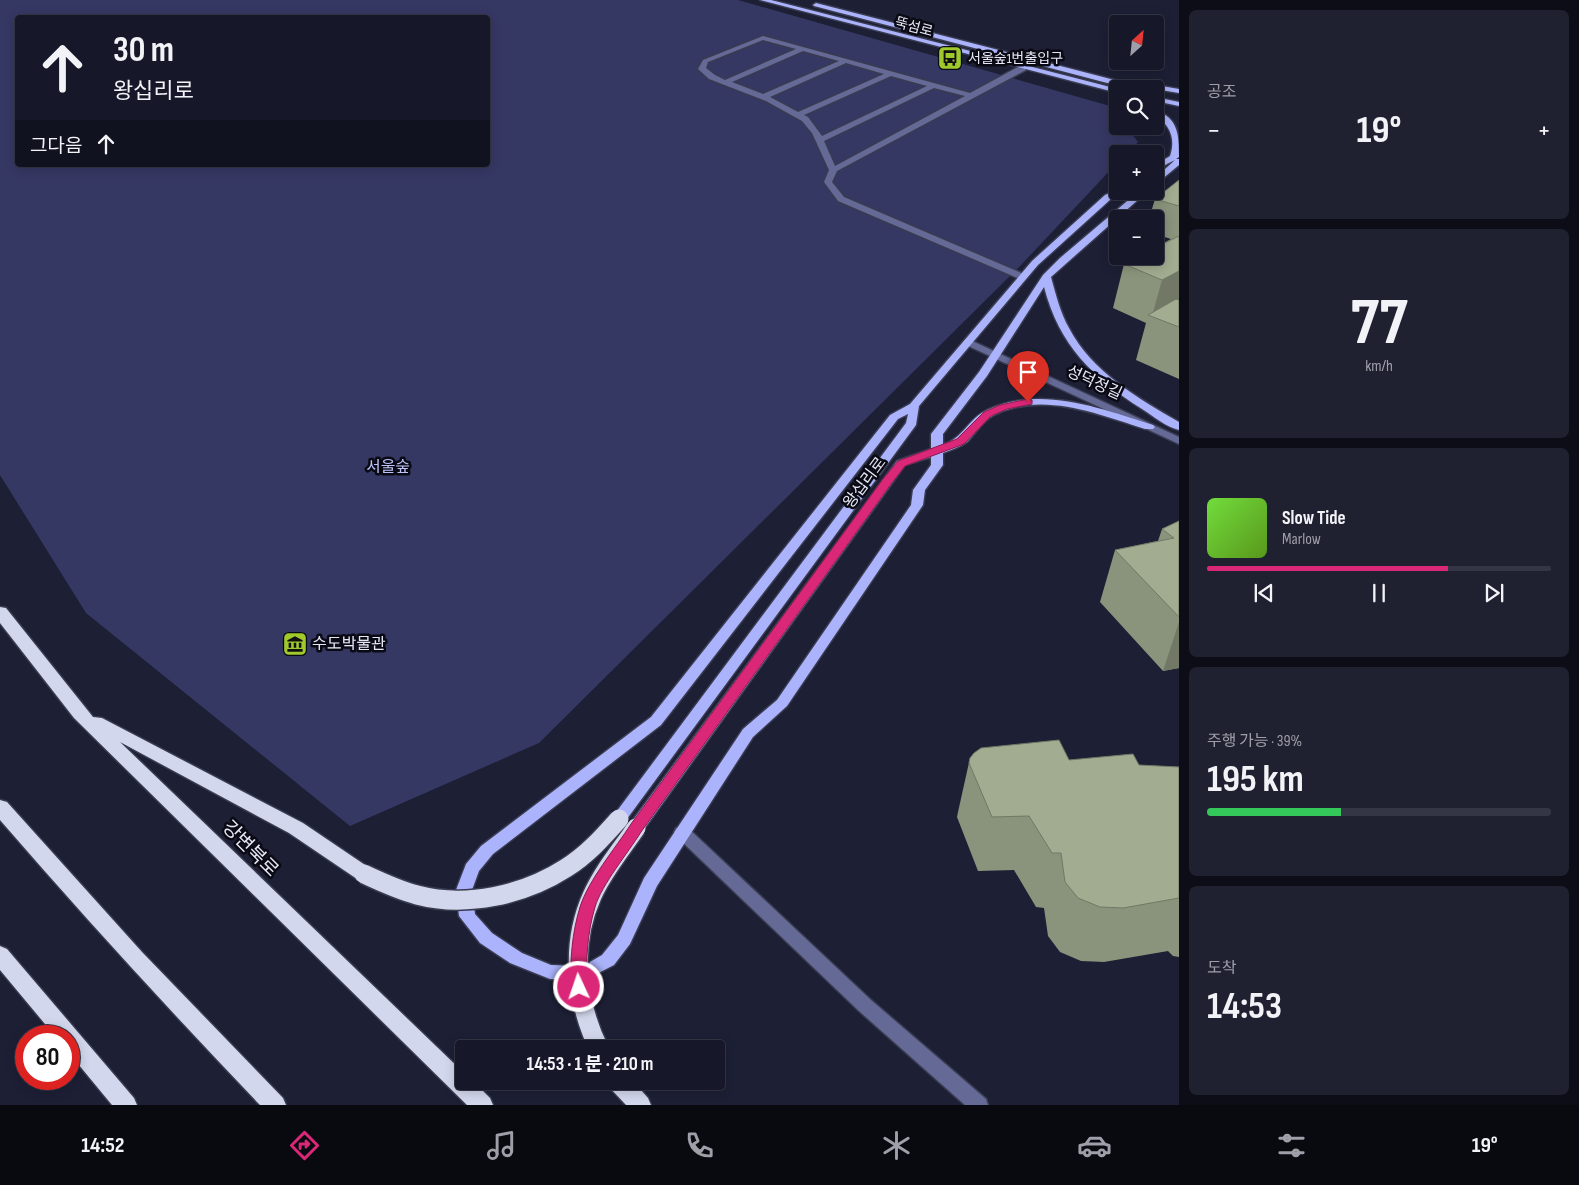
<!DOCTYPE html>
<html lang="ko">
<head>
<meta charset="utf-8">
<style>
	:root { --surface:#161728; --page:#1f2030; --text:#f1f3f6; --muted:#9e9fa8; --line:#353645; --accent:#db2777 }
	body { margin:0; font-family:"Sofia Sans Condensed","Noto Sans KR",sans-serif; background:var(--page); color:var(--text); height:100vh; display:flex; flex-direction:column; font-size:19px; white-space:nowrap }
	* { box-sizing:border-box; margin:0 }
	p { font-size:16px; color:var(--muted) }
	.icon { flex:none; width:28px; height:28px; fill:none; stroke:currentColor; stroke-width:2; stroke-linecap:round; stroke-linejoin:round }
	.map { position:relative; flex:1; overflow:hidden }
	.side { display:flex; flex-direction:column; gap:10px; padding:10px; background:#0c0d16; width:400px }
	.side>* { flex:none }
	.top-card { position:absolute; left:15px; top:15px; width:475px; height:152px; border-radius:5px; box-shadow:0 2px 12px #0003,0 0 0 1px var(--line); background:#161728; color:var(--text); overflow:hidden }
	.needle { width:32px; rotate:27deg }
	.fabs { position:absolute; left:1109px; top:15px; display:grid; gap:10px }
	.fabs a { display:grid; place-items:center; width:55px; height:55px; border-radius:5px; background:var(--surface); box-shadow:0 2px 12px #0003,0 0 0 1px var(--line); font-size:25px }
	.speed { position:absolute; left:15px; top:1025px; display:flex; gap:10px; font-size:25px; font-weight:700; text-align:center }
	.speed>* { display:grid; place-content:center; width:65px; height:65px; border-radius:50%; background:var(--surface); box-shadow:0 2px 12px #0003,0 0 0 1px var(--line); line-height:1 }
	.speed .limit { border:8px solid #d22; background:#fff; color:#111 }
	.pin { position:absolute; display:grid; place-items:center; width:42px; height:42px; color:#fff; margin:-51px -21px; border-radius:50% 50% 50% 0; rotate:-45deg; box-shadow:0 0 5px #0007 }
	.pin .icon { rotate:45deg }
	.me { position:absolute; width:55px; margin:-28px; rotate:357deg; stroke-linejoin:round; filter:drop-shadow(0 0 4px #0008) }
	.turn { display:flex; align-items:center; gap:18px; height:105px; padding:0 15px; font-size:22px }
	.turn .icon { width:65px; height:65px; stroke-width:2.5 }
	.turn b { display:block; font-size:35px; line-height:42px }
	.then { display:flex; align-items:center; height:48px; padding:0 15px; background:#0003; gap:10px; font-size:19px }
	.big { font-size:38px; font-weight:700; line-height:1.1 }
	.side .widget { flex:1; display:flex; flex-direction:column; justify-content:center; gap:8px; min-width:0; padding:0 18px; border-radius:8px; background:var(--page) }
	.side .dial { align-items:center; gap:0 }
	.dial b { font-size:65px; line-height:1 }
	.song { display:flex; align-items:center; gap:15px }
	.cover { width:60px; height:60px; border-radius:8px; background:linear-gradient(135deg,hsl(100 70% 55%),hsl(90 70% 35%)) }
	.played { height:5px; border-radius:2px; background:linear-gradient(90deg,var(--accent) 70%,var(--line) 70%) }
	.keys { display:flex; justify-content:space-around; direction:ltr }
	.heat { display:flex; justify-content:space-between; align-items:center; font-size:28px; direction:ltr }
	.charge { height:8px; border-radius:4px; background:linear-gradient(90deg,#34c759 39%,var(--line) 0) }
	.trip { position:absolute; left:455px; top:1040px; width:270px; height:50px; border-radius:5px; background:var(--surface); box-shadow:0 2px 12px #0003,0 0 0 1px var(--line); font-weight:700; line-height:50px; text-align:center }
	.menu { display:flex; height:80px; justify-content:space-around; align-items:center; background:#090910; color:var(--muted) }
	.menu .icon { width:35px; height:35px }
	.menu .on { color:var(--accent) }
	.menu b { font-size:22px; color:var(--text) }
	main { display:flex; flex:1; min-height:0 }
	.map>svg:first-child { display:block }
</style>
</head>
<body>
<main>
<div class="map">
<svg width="1179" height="1105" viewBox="0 0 1179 1105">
	<rect width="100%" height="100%" fill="#1d1f35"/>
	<path fill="#363864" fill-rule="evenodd" d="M0 0H738L1110 106 1117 116 1118 126H1126L1138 142 1127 154H1118L1117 163 1021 265 539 743 350 826 86 613 0 475ZM18 18H488V165H18Z"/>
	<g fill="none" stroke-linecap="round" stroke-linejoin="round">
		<defs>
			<g id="minor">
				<path d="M763 36 970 93 1020 66H1026V70L837 171 832 182 844 197 1026 275V279H1020L838 201 824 182 829 170 812 133 802 121 766 101 709 79 698 69 703 60ZM763 40 796 49 725 80 715 75 706 68 708 62ZM803 51 839 61 763 94 732 82ZM846 63 884 74 798 112 770 97ZM891 76 927 86 822 136 808 117 804 115ZM934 88 965 96 835 166 824 141Z"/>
				<polygon points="968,339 1179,437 1179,444 964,344 963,342"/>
				<polygon points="682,826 688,828 871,1000 986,1099 988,1105 965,1105 859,1011 676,836 674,832 676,828"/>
			</g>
			<g id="major">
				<polygon points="760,0 771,0 1118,89 1118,93"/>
				<polygon points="816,3 1130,84 1130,81 1133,81 1179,89 1179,93 1136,86 1144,89 1130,89 814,6 813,5"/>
				<polygon points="1155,97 1179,102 1179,106 1155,101"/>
				<path d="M1155 110C1179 118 1179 136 1179 157L1176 159H1179V165L1155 185V178L1175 160 1155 170V165L1170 156C1176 139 1170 125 1155 115Z"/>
				<path d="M1118 189V191H1122L1121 193 1111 199 1038 265 919 406 916 425 624 823 619 825 614 823 611 819 906 423 908 414 898 419 661 725 493 854 479 871 472 890 475 914 492 933 522 953 551 965 583 966 602 955 618 935 644 878 743 729 777 700 911 505 913 490 931 465V457L905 465 642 832 636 834 630 832 628 828 630 824 897 461 931 449V434L979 372 1043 275 1060 258 1139 191H1148L1051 277C1056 295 1060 312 1069 328 1092 372 1138 398 1179 422V430C1166 427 1153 416 1142 409 1093 378 1059 345 1044 287L987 376 943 434V445C963 438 969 418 987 410 1041 385 1099 408 1153 425L1155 427 1153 429H1145C1097 414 1042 391 994 415 982 421 976 433 967 442 960 447 951 450 943 453V465L925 490 923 505 787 706 753 737 657 886 630 944 614 965 585 980 550 979 510 963 480 943 459 916 456 890 466 864 481 846 651 717 890 415 910 404 1032 261 1105 195Z"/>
			</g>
			<g id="highway">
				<polygon points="0,607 6,608 93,717 102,718 303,823 371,869 374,874 371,879 364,882 357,879 289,833 120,742 464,1073 464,1081 473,1081 490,1098 493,1105 467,1105 74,718 0,623"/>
				<path d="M0 800 7 802 142 952 283 1098 286 1105H260C171 1012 84 917 0 820Z"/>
				<polygon points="0,946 7,949 134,1098 137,1105 112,1105 69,1053 69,1036 55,1036 0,970"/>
				<polygon points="607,1081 633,1081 648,1098 651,1105 626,1105 610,1088"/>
			</g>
		</defs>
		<use href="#minor" stroke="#393b50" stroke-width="3"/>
		<use href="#major" stroke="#393b50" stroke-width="3"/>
		<use href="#highway" stroke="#393b50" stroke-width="3"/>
		<use href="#minor" fill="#646995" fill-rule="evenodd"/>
		<use href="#major" fill="#abb3fc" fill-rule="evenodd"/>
		<use href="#highway" fill="#d3d7ed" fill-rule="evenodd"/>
		<defs>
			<g id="highway-bridge">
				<path d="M364 874C381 882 398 890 417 895 466 908 524 895 566 868 587 855 603 837 619 819"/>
				<path d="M599 1049C576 1002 570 945 592 896 603 871 621 850 636 828"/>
			</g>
		</defs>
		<use href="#highway-bridge" stroke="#393b50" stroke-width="22" stroke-linecap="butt"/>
		<use href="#highway-bridge" stroke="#d3d7ed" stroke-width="19"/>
	</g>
	<g fill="#8a947c">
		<polygon points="1179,180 1179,379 1136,360 1146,323 1113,308 1124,264 1171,239 1155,234 1155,219 1149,219 1155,199"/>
		<polygon points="1179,521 1179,668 1163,671 1100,602 1115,550 1158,541 1162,529"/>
		<polygon points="970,758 1069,760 1139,765 1179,767 1179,957 1173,956 1168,951 1104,962 1081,961 1060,952 1048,936 1044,908 1036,907 1014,870 978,871 957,817 958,812"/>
	</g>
	<g fill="#717865">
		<polygon points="1179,271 1179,308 1152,316 1162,280"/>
		<polygon points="1179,622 1179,668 1163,671"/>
	</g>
	<g fill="#a1ac90" stroke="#717865">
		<polygon points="1179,180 1179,206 1155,199"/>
		<polygon points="1179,236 1179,271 1162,280 1124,264 1138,256 1155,256 1155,248"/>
		<polygon points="1176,299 1179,300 1179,327 1148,315"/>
		<polygon points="1179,521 1179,617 1115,550 1174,538 1162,529"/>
		<polygon points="1059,740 1069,760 1133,754 1139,765 1179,767 1179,898 1123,908 1100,907 1078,898 1065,882 1061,853 1052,853 1029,816 992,817 969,763 970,758 974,753 981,748"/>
	</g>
	<path fill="#db2777" stroke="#8e194d" d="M1028 399 1032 400V404L1007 409 991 416 964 444 905 466 891 484 641 832C628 853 602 884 595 907 587 934 586 960 587 987L585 992 579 994 574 992 571 987C570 960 572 933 580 907 589 879 615 849 631 824L883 479 898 461 957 439 984 412 1000 405Z"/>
	<defs>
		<symbol id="bus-square" viewBox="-11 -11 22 22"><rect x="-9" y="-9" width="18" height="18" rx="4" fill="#a0c92c" stroke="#090a13"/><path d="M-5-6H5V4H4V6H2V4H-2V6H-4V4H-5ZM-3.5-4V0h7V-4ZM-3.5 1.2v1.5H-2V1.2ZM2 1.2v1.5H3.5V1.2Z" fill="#111"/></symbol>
		<symbol id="museum-square" viewBox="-11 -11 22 22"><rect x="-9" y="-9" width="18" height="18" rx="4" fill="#a0c92c" stroke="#090a13"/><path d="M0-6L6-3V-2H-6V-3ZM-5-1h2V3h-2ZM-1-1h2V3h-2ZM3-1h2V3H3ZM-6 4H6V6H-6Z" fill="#111"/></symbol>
	</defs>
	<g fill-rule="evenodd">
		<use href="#bus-square" x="936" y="44" width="28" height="28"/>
		<use href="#museum-square" x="281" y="630" width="28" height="28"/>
	</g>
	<g text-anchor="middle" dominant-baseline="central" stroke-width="5" stroke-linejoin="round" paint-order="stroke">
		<g font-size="14" fill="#e6e8f7" stroke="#090a13">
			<text transform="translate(914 27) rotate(15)">뚝섬로</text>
		</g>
		<g font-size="14" fill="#e6e8f7" stroke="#090a13" text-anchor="start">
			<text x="968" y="58">서울숲1번출입구</text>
		</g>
		<g font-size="16" fill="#e6e8f7" stroke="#090a13">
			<text transform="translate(1094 383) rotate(25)">성덕정길</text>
			<text transform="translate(865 483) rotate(-53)">왕십리로</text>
		</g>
		<g font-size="16" fill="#bdc3f8" stroke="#090a13">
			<text x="388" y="467">서울숲</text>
		</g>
		<g font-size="16" fill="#e6e8f7" stroke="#090a13" text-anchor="start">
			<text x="312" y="644">수도박물관</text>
		</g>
		<g font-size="19" fill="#e6e8f7" stroke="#090a13">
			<text transform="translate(250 849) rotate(45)">강변북로</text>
		</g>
	</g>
</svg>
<div class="fabs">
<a><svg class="needle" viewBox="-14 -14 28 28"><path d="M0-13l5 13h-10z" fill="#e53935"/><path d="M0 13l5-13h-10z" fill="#9e9fa8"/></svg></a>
<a><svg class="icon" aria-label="search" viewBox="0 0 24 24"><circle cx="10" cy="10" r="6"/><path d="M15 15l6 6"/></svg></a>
<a>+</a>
<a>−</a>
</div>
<div class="speed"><div class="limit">80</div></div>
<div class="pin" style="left:1028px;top:402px;background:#d93025"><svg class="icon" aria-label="arrive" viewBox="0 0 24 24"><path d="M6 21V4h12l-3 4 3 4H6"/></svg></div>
<svg class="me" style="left:579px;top:987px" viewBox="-20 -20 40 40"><circle r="17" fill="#db2777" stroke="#fff" stroke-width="3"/><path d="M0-11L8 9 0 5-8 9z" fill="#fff"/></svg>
<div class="trip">14:53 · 1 분 · 210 m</div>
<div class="top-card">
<div class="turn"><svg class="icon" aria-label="ahead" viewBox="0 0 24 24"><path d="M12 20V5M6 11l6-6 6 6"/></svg><div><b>30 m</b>왕십리로</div></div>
<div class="then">그다음<svg class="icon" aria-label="ahead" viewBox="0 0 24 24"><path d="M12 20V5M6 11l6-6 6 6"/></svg></div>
</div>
</div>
<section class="side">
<div class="widget"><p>공조</p>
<div class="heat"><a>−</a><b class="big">19°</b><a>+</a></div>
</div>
<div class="widget dial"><b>77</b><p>km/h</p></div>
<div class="widget">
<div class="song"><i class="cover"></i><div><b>Slow Tide</b><p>Marlow</p></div></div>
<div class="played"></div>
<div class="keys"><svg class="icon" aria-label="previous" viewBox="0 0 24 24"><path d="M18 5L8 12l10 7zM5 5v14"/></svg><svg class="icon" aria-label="pause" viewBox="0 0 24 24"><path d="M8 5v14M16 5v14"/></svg><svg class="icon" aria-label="next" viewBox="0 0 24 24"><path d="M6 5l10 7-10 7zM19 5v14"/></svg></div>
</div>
<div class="widget"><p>주행 가능 · 39%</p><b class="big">195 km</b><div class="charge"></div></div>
<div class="widget"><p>도착</p><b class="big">14:53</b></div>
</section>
</main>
<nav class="menu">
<b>14:52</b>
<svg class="icon on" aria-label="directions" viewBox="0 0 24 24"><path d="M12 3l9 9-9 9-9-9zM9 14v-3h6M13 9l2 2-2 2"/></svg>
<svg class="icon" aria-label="music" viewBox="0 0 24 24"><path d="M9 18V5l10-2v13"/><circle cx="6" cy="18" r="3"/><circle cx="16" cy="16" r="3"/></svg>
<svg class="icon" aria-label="phone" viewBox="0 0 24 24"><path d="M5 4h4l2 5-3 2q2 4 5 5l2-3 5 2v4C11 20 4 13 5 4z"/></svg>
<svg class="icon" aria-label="climate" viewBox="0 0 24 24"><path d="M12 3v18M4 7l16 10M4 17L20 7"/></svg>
<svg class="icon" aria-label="car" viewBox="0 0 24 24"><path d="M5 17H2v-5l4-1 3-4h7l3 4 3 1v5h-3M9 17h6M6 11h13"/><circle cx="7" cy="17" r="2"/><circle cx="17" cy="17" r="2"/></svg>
<svg class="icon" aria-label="filters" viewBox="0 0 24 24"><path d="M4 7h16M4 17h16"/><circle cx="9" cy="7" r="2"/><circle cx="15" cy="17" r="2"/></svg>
<b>19°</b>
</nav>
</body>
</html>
